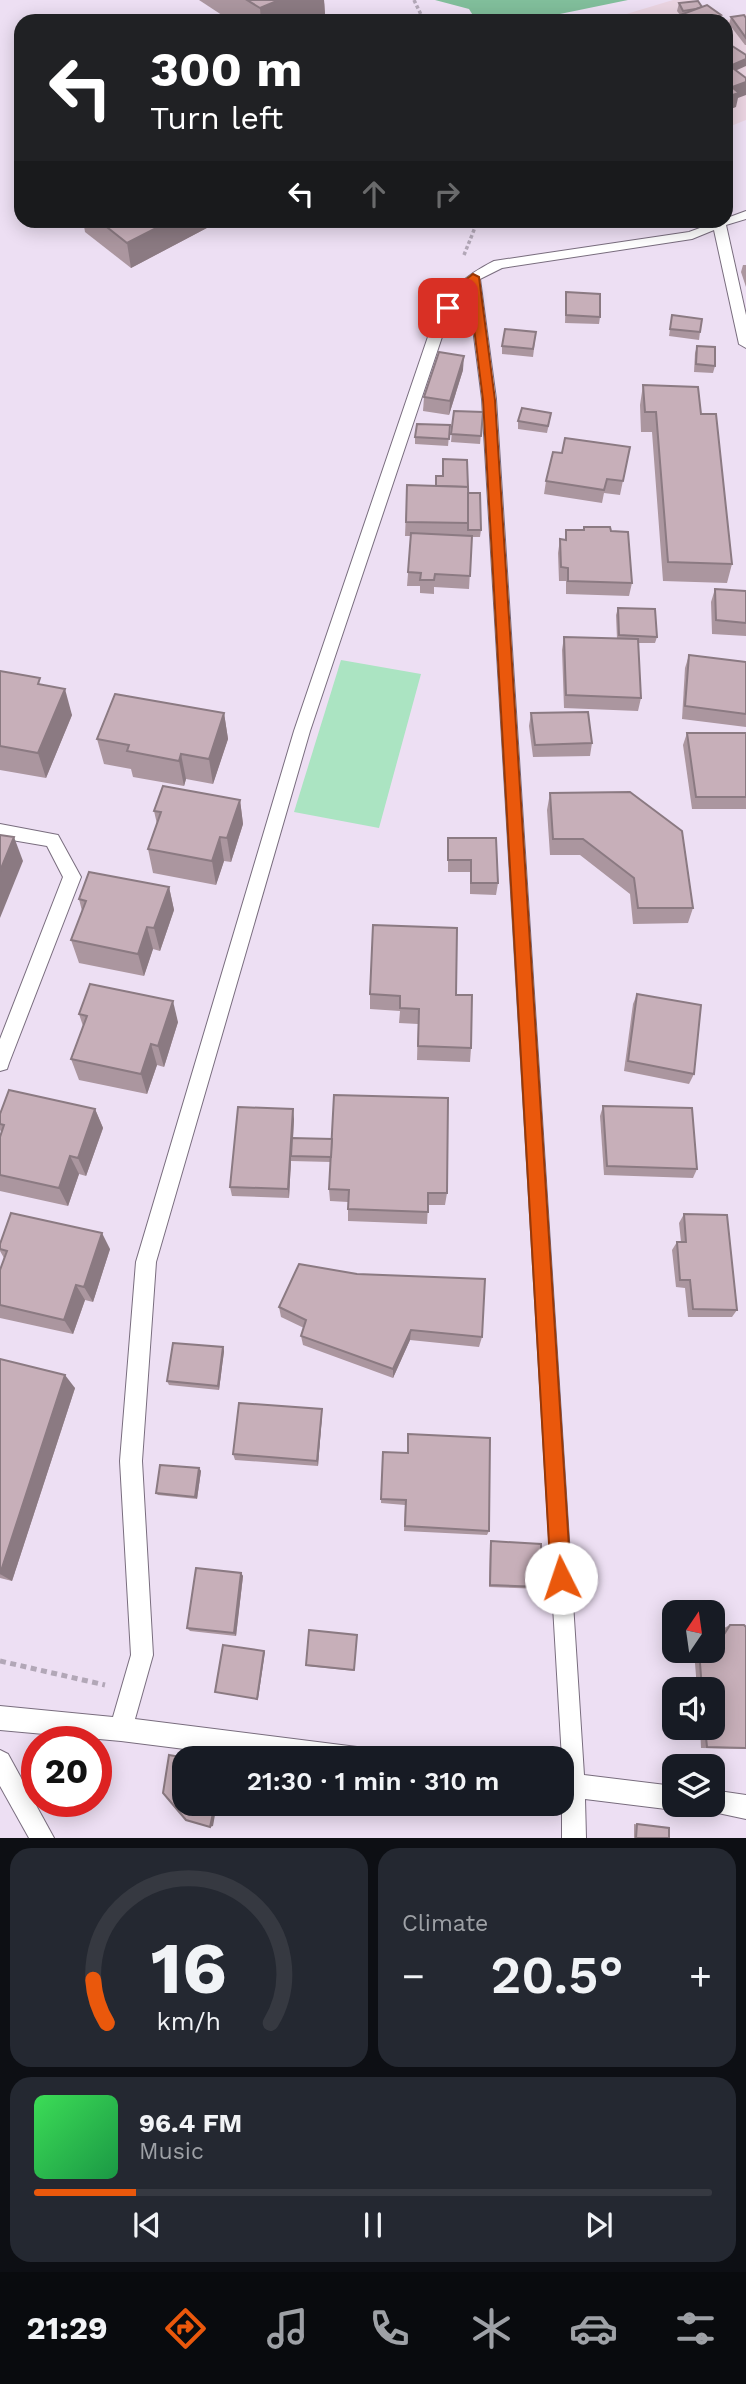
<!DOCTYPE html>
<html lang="en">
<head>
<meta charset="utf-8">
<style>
	:root { --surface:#171b24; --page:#242831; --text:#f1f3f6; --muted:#9ea1a6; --line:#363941; --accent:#ea580c }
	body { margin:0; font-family:"Work Sans",sans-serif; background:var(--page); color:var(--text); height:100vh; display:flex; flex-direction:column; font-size:26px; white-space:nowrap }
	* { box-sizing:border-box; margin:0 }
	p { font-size:23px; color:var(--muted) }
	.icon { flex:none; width:38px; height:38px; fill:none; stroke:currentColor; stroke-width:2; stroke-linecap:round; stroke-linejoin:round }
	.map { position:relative; height:1838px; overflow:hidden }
	.details { display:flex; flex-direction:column; gap:10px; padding:10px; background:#0d0f14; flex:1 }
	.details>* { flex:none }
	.hud { position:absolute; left:14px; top:14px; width:719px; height:214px; border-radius:21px; box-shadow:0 4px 18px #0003; background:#202124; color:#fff; overflow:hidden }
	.needle { width:46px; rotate:13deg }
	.tools { position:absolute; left:662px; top:1600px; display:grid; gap:14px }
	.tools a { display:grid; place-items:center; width:63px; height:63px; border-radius:14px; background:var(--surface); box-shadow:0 4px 18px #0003; font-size:35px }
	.speed { position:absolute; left:21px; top:1726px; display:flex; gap:14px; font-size:35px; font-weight:700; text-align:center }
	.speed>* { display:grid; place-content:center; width:91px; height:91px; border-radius:50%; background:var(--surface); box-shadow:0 4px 18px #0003; line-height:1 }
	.speed .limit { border:10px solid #d22; background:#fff; color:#111 }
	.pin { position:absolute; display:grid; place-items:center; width:60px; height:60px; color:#fff; margin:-30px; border-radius:14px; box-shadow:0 4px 10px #0006 }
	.me { position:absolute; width:77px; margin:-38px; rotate:356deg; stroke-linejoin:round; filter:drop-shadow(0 0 5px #0008) }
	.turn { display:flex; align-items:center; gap:24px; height:147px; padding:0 21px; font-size:32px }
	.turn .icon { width:91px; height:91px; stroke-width:2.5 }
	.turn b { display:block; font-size:49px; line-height:60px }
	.lanes { display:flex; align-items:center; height:66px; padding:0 21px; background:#0003; justify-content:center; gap:35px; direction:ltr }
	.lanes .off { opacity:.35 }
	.big { font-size:52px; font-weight:600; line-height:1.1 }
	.details .card { flex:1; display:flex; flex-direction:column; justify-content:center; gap:10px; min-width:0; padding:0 24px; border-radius:21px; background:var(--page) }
	.details .dial { align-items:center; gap:0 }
	.dial svg { height:182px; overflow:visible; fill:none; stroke:var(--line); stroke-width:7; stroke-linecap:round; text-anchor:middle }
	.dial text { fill:var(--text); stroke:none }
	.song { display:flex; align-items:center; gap:21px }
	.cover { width:84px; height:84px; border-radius:10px; background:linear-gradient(135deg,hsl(130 70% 55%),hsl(140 70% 35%)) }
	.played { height:7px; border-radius:4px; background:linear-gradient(90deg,var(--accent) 15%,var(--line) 15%) }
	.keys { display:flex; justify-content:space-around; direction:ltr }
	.heat { display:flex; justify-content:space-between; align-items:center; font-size:38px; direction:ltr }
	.details .tiles { flex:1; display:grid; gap:10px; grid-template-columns:1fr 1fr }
	.card:last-child { grid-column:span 2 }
	.trip { position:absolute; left:172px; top:1746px; width:402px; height:70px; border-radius:21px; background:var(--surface); box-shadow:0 4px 18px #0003; font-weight:600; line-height:70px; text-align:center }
	.tab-bar { display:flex; height:112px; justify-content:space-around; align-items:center; background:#090b0e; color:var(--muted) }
	.tab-bar .icon { width:49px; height:49px }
	.tab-bar .selected { color:var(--accent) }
	.tab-bar b { font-size:32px; color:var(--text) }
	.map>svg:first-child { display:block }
</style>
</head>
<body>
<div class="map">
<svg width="746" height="1838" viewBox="0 0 746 1838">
	<rect width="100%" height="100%" fill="#eddff3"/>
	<polygon fill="#ead4e1" points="673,0 693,0 727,20 746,14 746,120 726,128 726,21 603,21"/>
	<polygon fill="#abe4c2" points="341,660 421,674 379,828 294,812"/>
	<polygon fill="#81be9b" points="435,0 628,0 555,15 543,21 474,21 474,17 469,9"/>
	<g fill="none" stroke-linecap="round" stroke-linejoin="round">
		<defs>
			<g id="service">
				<path d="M746 211V219L726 225 746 315V348L739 344 714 230 692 239 502 268 480 279 496 399 584 1775 674 1786V1804H683L682 1806 674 1810 585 1799 586 1838H562V1759L482 399 468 289 460 296 447 322 310 731 156 1262 142 1461 153 1655 135 1719 357 1747 365 1751 369 1759H263L121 1741 0 1730V1706L113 1717 131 1655 120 1461 136 1262 294 731 433 322C451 289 461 278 494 261L689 232Z"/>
				<polygon points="0,824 58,835 81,877 9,1063 7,1069 0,1071 0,1039 63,877 47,846 0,838"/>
				<polygon points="0,1750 8,1754 54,1838 29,1838 0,1786"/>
				<polygon points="712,1790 746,1795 746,1819 704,1810 701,1804 712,1804"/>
			</g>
		</defs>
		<use href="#service" stroke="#796d7e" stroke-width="2"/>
		<g stroke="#b2a7b7" stroke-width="3.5" stroke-dasharray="3.5 2.5" stroke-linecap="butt">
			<polyline points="414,0 424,21"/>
			<polyline points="464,255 478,220"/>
		</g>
		<polyline stroke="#b2a7b7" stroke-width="5" stroke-dasharray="6 4.5" stroke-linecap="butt" points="0,1661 105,1685"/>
		<use href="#service" fill="#fff" fill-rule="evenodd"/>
	</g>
	<g fill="#ab969f">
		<polygon points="199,0 324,0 325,14 308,21 231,21"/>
		<polygon points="679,3 702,7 721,15 720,21 664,21 680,15 677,11"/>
		<polygon points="731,17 746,18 746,45 745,45 729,24"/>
		<polygon points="83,220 222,220 131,268 85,232"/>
		<polygon points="743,265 746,265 746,287 741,272"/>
		<polygon points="566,292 600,317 599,324 565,323"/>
		<polygon points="672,315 700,332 699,340 669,336"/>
		<polygon points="536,332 533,357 502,354 502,346"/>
		<polygon points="697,346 715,366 713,373 694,372 695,353"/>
		<polygon points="463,370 449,415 423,411 424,397"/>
		<polygon points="643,385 732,564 727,583 663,581 652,432 641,432 640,405"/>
		<polygon points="454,411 483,412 480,444 451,442"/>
		<polygon points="551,413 547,433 518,429 518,421"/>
		<polygon points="450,425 448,446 415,444 415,437"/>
		<polygon points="630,447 620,495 604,493 602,503 544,494 546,481 562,453"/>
		<polygon points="407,485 436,486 468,493 481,530 480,537 472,537 469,589 434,587 434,594 420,593 420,586 407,586 411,536 405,536"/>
		<polygon points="584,527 611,531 632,583 629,596 566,594 566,581 559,581 558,553 560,539 565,539 566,530 584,530"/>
		<polygon points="715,589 746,591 746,636 712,634 711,602"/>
		<polygon points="618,608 657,637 655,643 638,643 641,698 638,711 564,708 562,650 564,637 617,639 616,615"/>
		<polygon points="689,655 746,662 746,727 682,719 685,668"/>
		<polygon points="0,671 42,685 72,715 46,778 0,770"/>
		<polygon points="224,713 228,739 213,784 186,779 184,786 133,777 131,769 104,764 97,739"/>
		<polygon points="531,713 592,743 590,756 533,757 529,726"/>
		<polygon points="687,733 746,733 746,809 692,809 683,745"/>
		<polygon points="550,793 693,908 688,923 633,924 630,894 580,855 550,855 547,810"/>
		<polygon points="240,800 243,824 231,862 224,861 216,885 153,873 148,849 157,824 154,811"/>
		<polygon points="448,838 498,883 496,895 470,894 470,872 448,872"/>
		<polygon points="169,887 174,910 160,951 153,949 144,976 79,963 71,940 82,911 79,899"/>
		<polygon points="370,994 456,995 471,1048 470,1062 417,1060 418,1024 399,1023 400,1011 370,1009"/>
		<polygon points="637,994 694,1074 689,1084 624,1071 633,1004"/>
		<polygon points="79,1014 178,1022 164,1067 157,1065 147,1094 79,1080 71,1059 83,1026"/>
		<polygon points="603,1106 697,1169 693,1178 604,1175 600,1116"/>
		<polygon points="95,1109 103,1128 86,1176 79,1174 68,1206 0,1191 0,1137 2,1133 0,1130 0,1114"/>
		<polygon points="294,1119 293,1138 447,1193 445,1205 428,1205 427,1224 348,1221 348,1202 330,1201 329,1189 331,1162 291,1161 289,1198 232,1196 230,1187"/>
		<polygon points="684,1214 737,1310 732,1317 688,1317 685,1288 676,1287 672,1250 677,1242 681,1242 679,1223"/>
		<polygon points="0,1244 110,1249 93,1302 85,1300 73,1334 0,1318 0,1270 4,1258 0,1251"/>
		<polygon points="279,1307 482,1337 479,1347 410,1340 393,1378 303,1345 301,1336 304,1328 281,1317"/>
		<polygon points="223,1347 224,1351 219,1390 169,1385 167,1381"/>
		<polygon points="0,1359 75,1388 12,1581 0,1578"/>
		<polygon points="322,1415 318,1466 235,1460 233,1454"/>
		<polygon points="383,1452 489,1531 487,1535 404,1531 405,1505 381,1503"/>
		<polygon points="199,1468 201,1471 197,1499 158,1495 156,1493"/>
		<polygon points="491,1541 542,1587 541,1589 489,1587 490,1543"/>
		<polygon points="241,1573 243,1576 236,1636 190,1631 187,1628"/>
		<polygon points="730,1625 746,1627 746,1749 701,1748 700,1727 712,1727 712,1689 697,1689 694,1650 712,1650 724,1628"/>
		<polygon points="357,1635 354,1671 307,1666 306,1665"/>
		<polygon points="634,1824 669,1828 669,1838 634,1838"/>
	</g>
	<g fill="#8b7a82">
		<polygon points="279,0 324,0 325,14 308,21 261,21 260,8"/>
		<polygon points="721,15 720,21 705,21"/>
		<polygon points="746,59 746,66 726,75 727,67"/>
		<polygon points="746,82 746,95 738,98 736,107 726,111 726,97 732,87"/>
		<polygon points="172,220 222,220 131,268 127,243"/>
		<polygon points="464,356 463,370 449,415 450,401"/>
		<polygon points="65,689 72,715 46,778 38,753"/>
		<polygon points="224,713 228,739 213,784 209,759"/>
		<polygon points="181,754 186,779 184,786 179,761"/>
		<polygon points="240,800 243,824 231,862 227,838"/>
		<polygon points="14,837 23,861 0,918 0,871"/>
		<polygon points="220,837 224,861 216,885 212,861"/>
		<polygon points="169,887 174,910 160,951 154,928"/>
		<polygon points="147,927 153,949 144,976 138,954"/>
		<polygon points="173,1001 178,1022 164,1067 158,1046"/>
		<polygon points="151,1044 157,1065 147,1094 141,1074"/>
		<polygon points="95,1109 103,1128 86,1176 78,1158"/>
		<polygon points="293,1109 294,1119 292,1156 291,1156 291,1161 289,1198 288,1189"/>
		<polygon points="70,1156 79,1174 68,1206 59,1188"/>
		<polygon points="102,1233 110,1249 93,1302 84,1287"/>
		<polygon points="76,1285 85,1300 73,1334 64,1320"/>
		<polygon points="411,1330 410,1340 393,1378 393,1369"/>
		<polygon points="223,1347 224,1351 219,1390 218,1386"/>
		<polygon points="65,1375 75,1388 12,1581 0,1574"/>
		<polygon points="322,1409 322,1415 318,1466 317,1461"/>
		<polygon points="199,1468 201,1471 197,1499 195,1497"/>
		<polygon points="241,1573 243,1576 236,1636 234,1633"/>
		<polygon points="264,1651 265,1652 258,1699 257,1699"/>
		<polygon points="215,1804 217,1804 213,1826 210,1827"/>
	</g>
	<g fill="#c7afb9" stroke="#8b7a82" stroke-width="2">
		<polygon points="247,0 279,0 260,8"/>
		<polygon points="698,1 702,7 696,9 683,11 679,3"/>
		<polygon points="707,5 721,15 705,21 664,21"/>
		<polygon points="744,15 746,18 746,38 731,17"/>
		<polygon points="726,42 746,55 746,59 730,66 726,63"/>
		<polygon points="726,63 746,78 746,82 732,87 739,93 726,97"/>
		<polygon points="98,220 172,220 127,243"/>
		<polygon points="566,292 600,294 600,317 566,315"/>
		<polygon points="672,315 702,319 700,332 670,329"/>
		<polygon points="505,329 536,332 533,349 502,346"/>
		<polygon points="697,346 715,347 715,366 696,364"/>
		<polygon points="439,352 464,356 450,401 424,397"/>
		<polygon points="643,385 698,387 701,414 716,414 732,564 668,562 656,412 645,412"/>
		<polygon points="522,408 551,413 548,426 518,421"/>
		<polygon points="454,411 483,412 481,436 451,434"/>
		<polygon points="417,424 450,425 449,439 415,437"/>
		<polygon points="565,438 630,447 623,481 607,479 604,490 546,481 553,452 562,453"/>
		<polygon points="443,459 467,460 468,487 436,486 436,476 443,476"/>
		<polygon points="407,485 468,487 469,523 406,522"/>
		<polygon points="468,493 480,493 481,530 468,530"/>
		<polygon points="584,527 610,527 611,531 628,532 632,583 568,581 568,568 561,567 560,539 566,540 566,530 584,530"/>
		<polygon points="411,533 472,536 470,576 435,574 434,580 420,580 421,573 408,572"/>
		<polygon points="715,589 746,591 746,623 716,620"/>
		<polygon points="618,608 655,609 657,637 619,635"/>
		<polygon points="564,637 638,639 641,698 566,695"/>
		<polygon points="689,655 746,662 746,714 685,706"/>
		<polygon points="0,671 40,678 38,684 65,689 38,753 0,746"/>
		<polygon points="115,694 224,713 209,759 181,754 179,761 127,751 129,745 97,739"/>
		<polygon points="588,712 592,743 535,745 531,713"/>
		<polygon points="687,733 746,733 746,797 696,797"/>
		<polygon points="163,786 240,800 227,838 220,837 212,861 148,849 161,812 154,811"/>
		<polygon points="630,792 682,831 693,908 638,908 634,878 583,839 553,839 550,793"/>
		<polygon points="0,835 14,837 0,871"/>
		<polygon points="448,838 496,838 498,883 471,883 471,860 448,860"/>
		<polygon points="89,872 169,887 154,928 147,927 138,954 71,940 86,901 79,899"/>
		<polygon points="373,925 457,928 456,995 472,995 471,1048 418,1046 419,1009 400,1008 400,996 370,994"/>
		<polygon points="90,984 173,1001 158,1046 151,1044 141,1074 71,1059 87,1016 79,1014"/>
		<polygon points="637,994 701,1005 694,1074 628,1061"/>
		<polygon points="9,1090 95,1109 78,1158 70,1156 59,1188 0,1175 0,1137 4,1125 0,1124 0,1114"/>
		<polygon points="334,1095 448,1098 447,1193 428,1193 428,1212 348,1209 349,1190 329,1189"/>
		<polygon points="603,1106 692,1108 697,1169 607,1166"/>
		<polygon points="238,1107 293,1109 288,1189 230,1187"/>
		<polygon points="292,1138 332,1139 331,1157 291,1156"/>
		<polygon points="11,1213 102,1233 84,1287 76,1285 64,1320 0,1305 0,1270 7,1251 0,1249 0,1244"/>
		<polygon points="684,1214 727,1215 737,1310 693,1309 690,1280 680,1280 677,1242 686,1242"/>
		<polygon points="299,1264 357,1274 485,1279 482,1337 411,1330 393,1369 301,1336 306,1320 279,1307"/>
		<polygon points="173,1343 223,1347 218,1386 167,1381"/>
		<polygon points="0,1359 65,1375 0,1574"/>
		<polygon points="239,1403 322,1409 317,1461 233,1454"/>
		<polygon points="408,1434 490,1438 489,1531 405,1526 406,1500 381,1499 383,1452 408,1453"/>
		<polygon points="160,1465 199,1468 195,1497 156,1493"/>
		<polygon points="491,1541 541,1544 542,1587 490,1585"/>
		<polygon points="196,1568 241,1573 234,1633 187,1628"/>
		<polygon points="730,1625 744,1625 746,1627 746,1748 707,1747 705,1727 712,1727 712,1689 702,1689 699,1650 712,1650 712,1635 723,1636"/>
		<polygon points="309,1630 357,1635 354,1670 306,1665"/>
		<polygon points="223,1645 264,1651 257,1699 215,1692"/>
		<polygon points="169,1755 192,1759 184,1759 184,1804 215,1804 210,1827 186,1820 163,1793"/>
		<polygon points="637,1824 669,1828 669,1838 636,1838"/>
	</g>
	<polygon fill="#ea580c" stroke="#983908" stroke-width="2" points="473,274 479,277 495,400 571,1578 568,1585 561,1588 554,1585 551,1578 483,400 469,288 460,296 452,311 443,311 442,308 451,291"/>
</svg>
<div class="tools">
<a><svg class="needle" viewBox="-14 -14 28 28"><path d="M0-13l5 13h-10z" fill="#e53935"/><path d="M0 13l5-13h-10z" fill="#9ea1a6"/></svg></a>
<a><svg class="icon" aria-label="sound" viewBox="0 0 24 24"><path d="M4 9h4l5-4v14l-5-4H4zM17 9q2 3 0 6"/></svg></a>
<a><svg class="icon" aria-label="layers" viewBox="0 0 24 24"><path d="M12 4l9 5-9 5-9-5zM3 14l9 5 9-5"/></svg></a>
</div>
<div class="speed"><div class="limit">20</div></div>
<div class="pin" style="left:448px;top:308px;background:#d93025"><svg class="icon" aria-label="arrive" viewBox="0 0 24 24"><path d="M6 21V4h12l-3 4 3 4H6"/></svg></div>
<svg class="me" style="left:561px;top:1578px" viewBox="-20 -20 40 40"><circle r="19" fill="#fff"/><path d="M0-13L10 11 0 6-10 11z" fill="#ea580c"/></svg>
<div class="trip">21:30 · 1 min · 310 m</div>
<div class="hud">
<div class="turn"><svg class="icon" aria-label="left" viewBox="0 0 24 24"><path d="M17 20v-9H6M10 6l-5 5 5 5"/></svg><div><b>300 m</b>Turn left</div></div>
<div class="lanes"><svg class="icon" aria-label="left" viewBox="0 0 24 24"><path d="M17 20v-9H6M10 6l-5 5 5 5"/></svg><svg class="icon off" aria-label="ahead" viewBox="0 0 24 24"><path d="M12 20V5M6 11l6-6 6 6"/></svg><svg class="icon off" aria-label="right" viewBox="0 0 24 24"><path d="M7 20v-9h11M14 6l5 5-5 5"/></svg></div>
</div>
</div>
<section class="details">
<div class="tiles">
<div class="card dial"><svg viewBox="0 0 100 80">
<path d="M14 69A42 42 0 1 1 86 69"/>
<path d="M14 69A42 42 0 0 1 8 50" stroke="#ea580c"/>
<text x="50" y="56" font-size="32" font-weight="700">16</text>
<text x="50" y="72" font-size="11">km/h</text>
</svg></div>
<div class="card"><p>Climate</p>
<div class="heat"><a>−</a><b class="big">20.5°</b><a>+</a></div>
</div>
<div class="card">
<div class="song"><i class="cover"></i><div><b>96.4 FM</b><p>Music</p></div></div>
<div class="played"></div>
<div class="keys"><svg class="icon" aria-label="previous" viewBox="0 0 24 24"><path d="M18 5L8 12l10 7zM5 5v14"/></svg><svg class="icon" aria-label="pause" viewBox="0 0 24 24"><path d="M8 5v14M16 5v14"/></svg><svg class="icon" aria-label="next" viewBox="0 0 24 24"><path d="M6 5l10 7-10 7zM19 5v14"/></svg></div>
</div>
</div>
</section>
<nav class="tab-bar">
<b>21:29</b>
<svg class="icon selected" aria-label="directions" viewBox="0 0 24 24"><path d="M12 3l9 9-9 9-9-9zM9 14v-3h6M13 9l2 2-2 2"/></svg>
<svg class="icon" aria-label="music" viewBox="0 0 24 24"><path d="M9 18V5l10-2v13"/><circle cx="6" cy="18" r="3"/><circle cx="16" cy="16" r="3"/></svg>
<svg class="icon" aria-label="phone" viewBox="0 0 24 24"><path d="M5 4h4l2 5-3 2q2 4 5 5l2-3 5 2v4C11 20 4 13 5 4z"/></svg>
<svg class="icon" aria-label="climate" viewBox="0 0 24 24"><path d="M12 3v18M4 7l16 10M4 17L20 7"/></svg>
<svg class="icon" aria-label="car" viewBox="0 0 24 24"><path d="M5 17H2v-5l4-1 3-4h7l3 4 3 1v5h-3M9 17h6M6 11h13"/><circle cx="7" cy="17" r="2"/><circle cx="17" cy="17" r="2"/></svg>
<svg class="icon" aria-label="filters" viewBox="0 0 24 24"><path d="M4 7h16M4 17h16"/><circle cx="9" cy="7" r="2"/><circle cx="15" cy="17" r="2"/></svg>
</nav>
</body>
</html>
